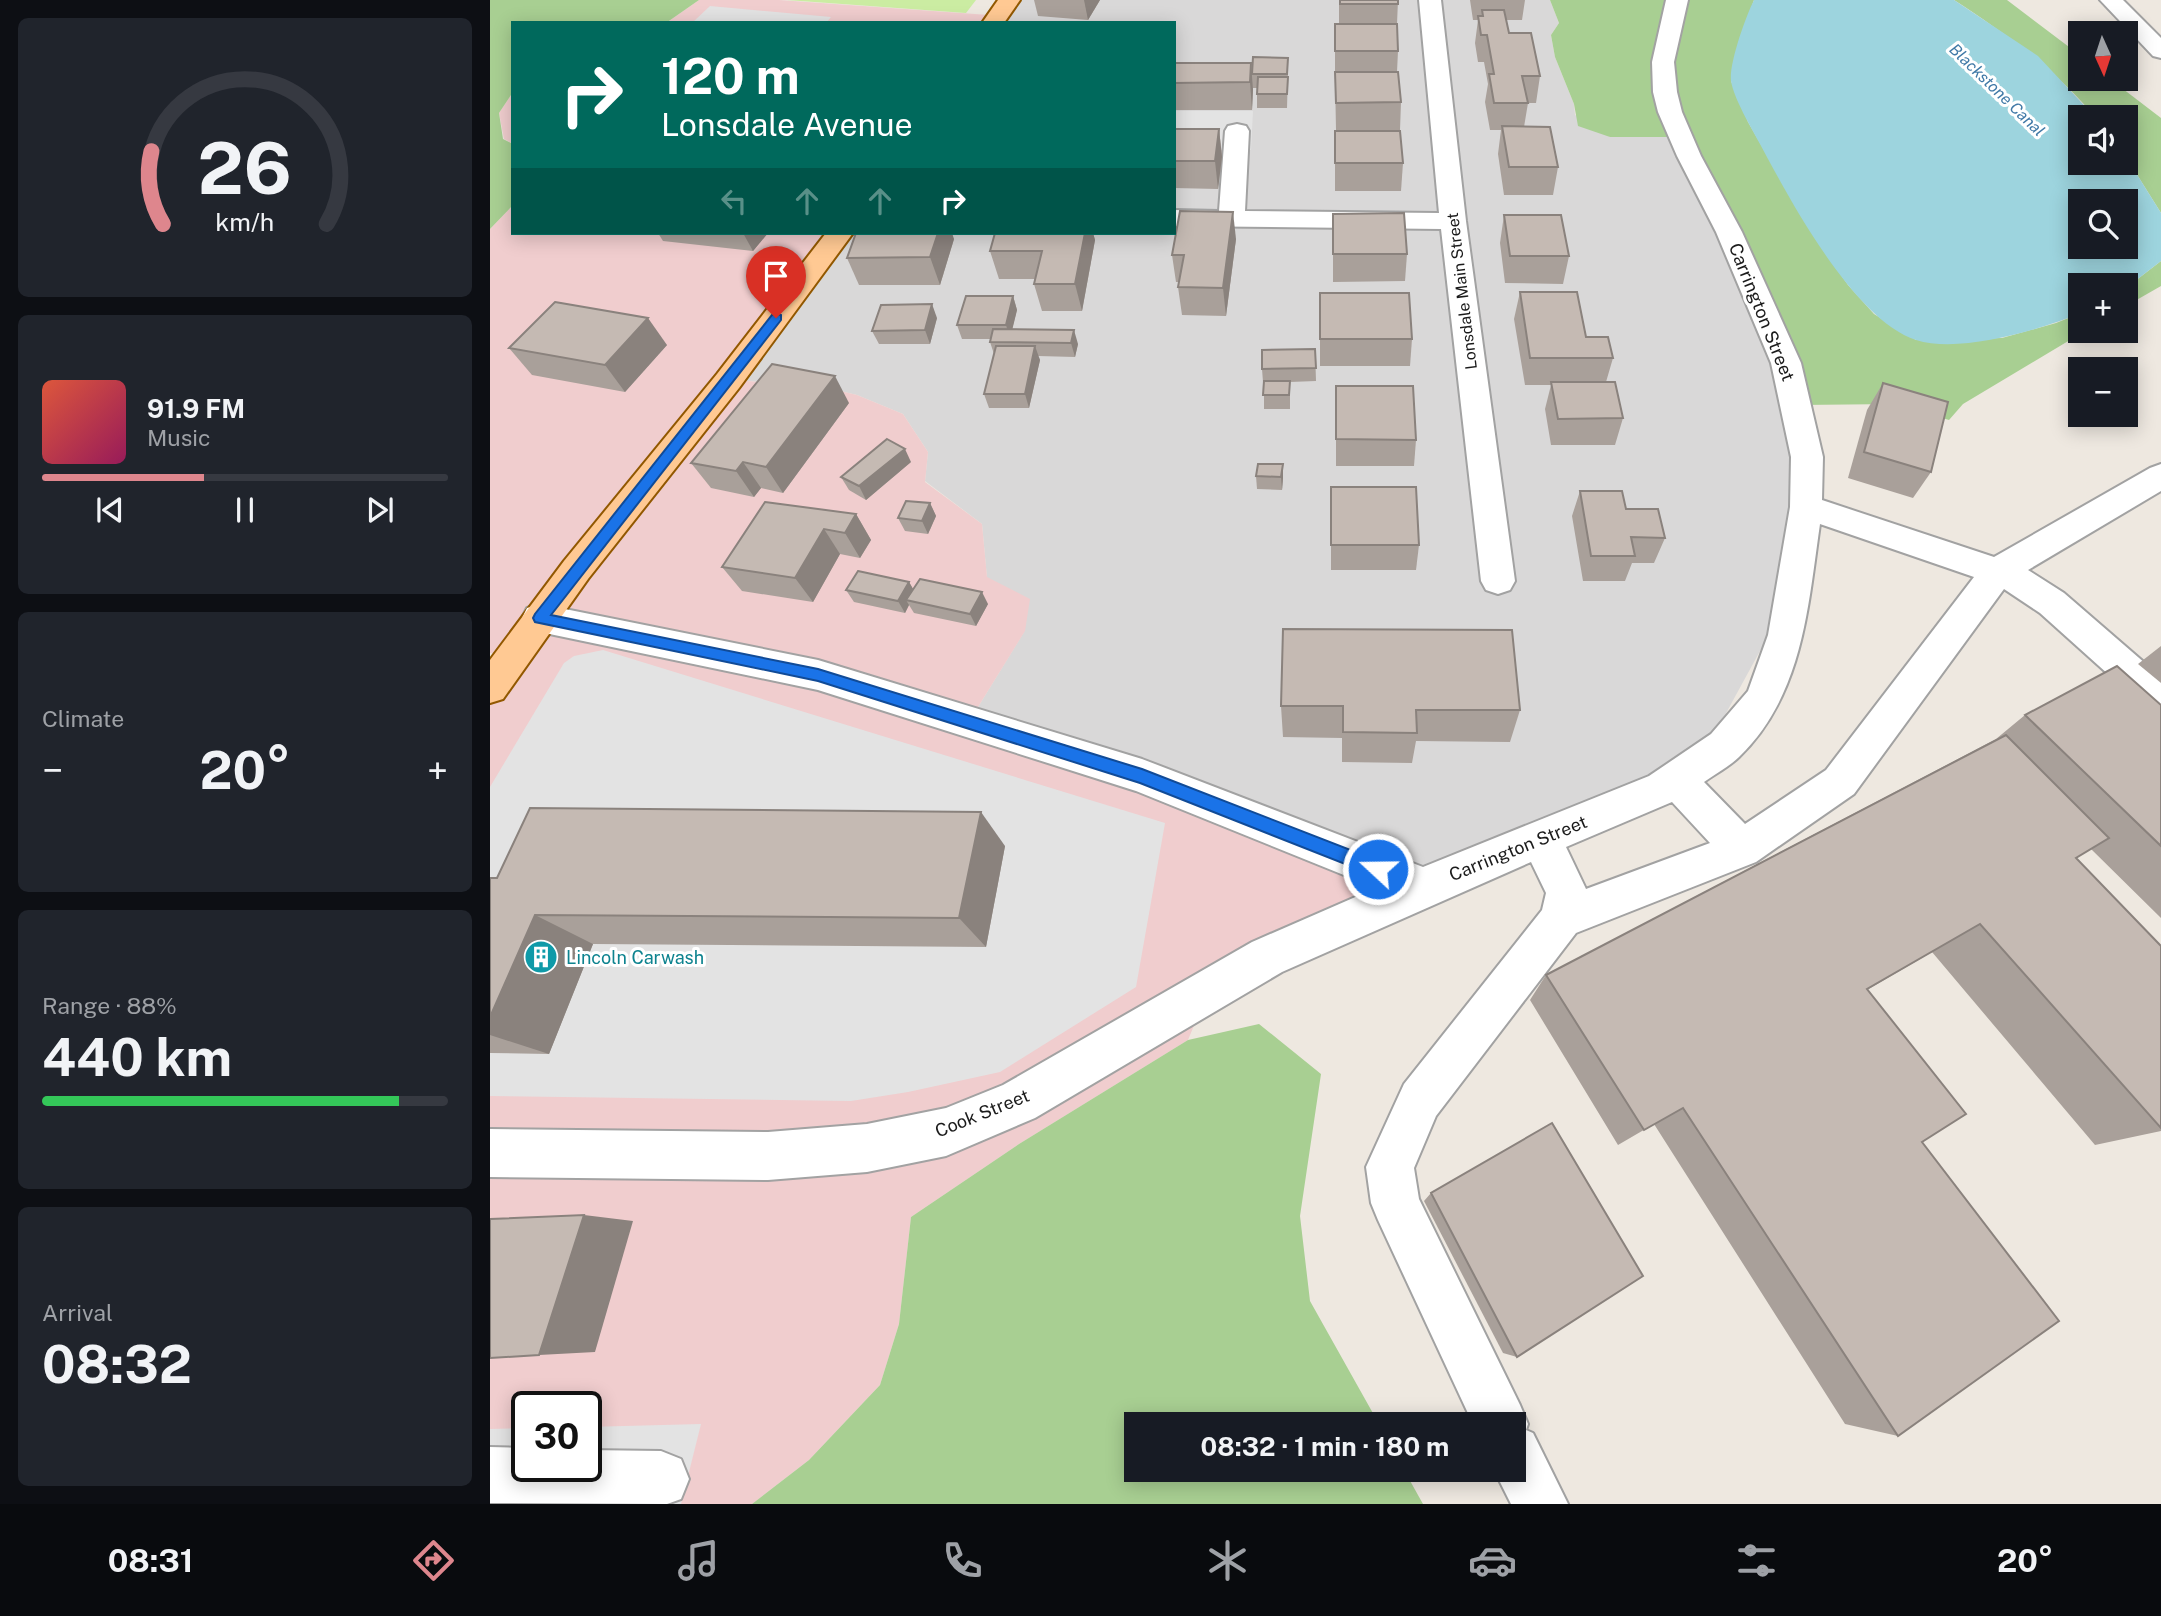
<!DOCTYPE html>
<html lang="en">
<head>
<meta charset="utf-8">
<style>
	:root { --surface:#171b24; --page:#20242c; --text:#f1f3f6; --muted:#9ea1a6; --line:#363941; --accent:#de868d }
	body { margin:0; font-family:"Public Sans",sans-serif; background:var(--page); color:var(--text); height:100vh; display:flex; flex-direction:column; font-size:26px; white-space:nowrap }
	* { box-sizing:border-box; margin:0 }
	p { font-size:23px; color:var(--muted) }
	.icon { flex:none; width:38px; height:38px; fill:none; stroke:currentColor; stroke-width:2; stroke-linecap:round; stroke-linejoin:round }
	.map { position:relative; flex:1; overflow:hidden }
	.panel { display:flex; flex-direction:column; gap:18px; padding:18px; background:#0d0f14; width:490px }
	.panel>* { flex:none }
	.hud { position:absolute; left:21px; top:21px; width:665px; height:214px; border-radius:0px; box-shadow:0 4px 18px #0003; background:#00695c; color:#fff; overflow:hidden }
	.needle { width:46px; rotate:177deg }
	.buttons { position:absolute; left:1578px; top:21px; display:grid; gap:14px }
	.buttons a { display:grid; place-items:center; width:70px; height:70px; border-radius:0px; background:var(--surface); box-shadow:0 4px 18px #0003; font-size:35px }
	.speed { position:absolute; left:21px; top:1391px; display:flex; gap:14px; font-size:35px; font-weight:700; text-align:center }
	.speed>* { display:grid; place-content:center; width:91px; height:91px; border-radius:50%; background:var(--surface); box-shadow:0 4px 18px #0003; line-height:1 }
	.speed .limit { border:4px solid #111; border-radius:10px; background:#fff; color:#111 }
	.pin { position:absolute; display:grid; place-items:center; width:60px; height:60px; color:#fff; margin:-72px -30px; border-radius:50% 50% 50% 0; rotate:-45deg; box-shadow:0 0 7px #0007 }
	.pin .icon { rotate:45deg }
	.me { position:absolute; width:77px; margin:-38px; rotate:291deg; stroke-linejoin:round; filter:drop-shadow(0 0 5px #0008) }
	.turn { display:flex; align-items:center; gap:24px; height:147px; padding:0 35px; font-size:32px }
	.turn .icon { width:91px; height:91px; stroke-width:2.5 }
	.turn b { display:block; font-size:49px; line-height:60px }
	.lanes { display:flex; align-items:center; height:66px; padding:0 35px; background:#0003; justify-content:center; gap:35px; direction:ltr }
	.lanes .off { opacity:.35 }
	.big { font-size:52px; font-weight:700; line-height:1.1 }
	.panel .tile { flex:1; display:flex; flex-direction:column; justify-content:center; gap:10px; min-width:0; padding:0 24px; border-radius:10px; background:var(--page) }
	.panel .dial { align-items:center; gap:0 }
	.dial svg { height:182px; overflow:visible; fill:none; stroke:var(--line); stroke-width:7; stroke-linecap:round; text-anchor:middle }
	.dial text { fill:var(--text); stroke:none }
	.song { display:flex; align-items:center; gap:21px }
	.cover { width:84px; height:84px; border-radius:10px; background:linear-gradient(135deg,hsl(10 70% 55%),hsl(330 70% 35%)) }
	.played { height:7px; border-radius:4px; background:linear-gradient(90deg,var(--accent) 40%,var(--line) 40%) }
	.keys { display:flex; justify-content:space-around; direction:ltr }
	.heat { display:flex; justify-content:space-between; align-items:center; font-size:38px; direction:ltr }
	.charge { height:10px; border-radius:5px; background:linear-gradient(90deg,#34c759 88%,var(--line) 0) }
	.trip { position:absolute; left:634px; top:1412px; width:402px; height:70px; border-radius:0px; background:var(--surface); box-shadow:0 4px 18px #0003; font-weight:700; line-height:70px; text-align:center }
	.tab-bar { display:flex; height:112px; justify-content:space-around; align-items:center; background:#090b0e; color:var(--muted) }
	.tab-bar .icon { width:49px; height:49px }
	.tab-bar .on { color:var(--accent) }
	.tab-bar b { font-size:32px; color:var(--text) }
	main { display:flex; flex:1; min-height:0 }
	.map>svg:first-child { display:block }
</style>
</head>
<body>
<main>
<section class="panel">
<div class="tile dial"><svg viewBox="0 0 100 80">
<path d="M14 69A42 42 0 1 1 86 69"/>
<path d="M14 69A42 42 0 0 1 9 37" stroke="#de868d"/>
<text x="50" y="56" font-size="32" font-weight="700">26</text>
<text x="50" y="72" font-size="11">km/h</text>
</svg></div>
<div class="tile">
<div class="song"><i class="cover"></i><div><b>91.9 FM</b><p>Music</p></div></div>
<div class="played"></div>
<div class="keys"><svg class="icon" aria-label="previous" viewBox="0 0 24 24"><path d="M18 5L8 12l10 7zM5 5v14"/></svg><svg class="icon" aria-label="pause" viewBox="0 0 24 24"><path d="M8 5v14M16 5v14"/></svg><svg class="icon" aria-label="next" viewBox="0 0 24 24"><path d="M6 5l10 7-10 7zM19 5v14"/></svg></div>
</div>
<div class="tile"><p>Climate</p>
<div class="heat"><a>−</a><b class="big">20°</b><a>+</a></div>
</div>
<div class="tile"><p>Range · 88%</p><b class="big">440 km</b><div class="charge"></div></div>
<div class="tile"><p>Arrival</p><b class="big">08:32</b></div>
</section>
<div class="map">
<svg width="1671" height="1504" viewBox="0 0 1671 1504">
	<rect width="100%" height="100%" fill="#eee8e0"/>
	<polygon fill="#d9d8d8" points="513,0 1060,0 1069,23 1061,35 1065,57 1084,104 1085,115 1120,137 1190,137 1283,319 1316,457 1288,618 1223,737 1201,757 793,949 897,878 480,720 534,632 497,578 492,524 435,481 438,452 413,414 367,395 342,389 236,379 348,233 684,233 684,23 496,23"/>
	<g fill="#f0cdce" fill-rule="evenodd">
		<polygon points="209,0 289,0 499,15 496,23 176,23"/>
		<polygon points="23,92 23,144 14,139 9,113"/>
		<path d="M23 205V233H348L236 379 342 389 367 395 413 414 438 452 435 482 492 524 497 577 540 599 535 631 480 720 898 878 793 949 719 989 698 1040 529 1144 421 1217 409 1324 390 1385 319 1460 262 1504H0V679L9 654 0 653V229ZM37 1407H96V1466H37Z"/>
	</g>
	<polygon fill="#cbeca2" points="297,0 486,0 476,13"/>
	<g fill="#a8cf92">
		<polygon points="0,0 209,0 176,23 23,23 23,92 9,113 13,139 23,144 23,205 0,229"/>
		<polygon points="1060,0 1264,0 1247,49 1241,81 1258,122 1323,235 1358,285 1384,314 1426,340 1512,338 1566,323 1591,313 1591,331 1595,331 1473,404 1459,420 1406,404 1309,405 1190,137 1120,137 1088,126 1084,104 1065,57 1061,35 1069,23"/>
		<path d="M1464 0H1517L1591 56V79H1620L1671 118V213L1636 157V117H1605C1571 75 1510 29 1464 0Z"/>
		<polygon points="1671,261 1671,286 1636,306 1636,288"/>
		<polygon points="769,1024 831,1074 810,1216 820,1301 889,1424 646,1424 646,1470 914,1470 933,1504 262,1504 319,1460 390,1385 409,1324 421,1217 529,1144 698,1040"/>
	</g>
	<g fill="#e3e3e3">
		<polygon points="220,6 341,17 336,23 202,23"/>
		<polygon points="684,111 763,111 761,150 684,150"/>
		<polygon points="113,650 675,823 646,987 510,1072 418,1092 361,1101 0,1096 0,787 74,663 84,656"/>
		<polygon points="211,1424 191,1504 0,1504 0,1429 37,1428 37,1466 96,1466 96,1427"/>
	</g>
	<path fill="#9dd4de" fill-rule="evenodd" d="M1264 0H1464L1548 56 1605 117H1591V163H1636V157L1671 213V261L1636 288V285H1591V313C1549 330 1470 354 1426 340 1363 319 1300 200 1270 144 1261 127 1244 99 1241 81 1239 63 1256 16 1264 0ZM1591 201H1636V247H1591Z"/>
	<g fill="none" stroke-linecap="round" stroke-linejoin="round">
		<defs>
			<g id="minor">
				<polygon points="929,0 951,0 976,221 1025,581 1020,590 1008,594 996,590 991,581 951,229 684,226 684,210 729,211 735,131 738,126 747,124 756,126 759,131 755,211 949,213"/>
				<path d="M1176 0H1198L1184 62 1187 92 1192 112 1211 156 1252 232 1311 363 1333 457 1332 500 1504 557 1660 468 1671 464V491L1538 570 1574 593 1671 677V715L1658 710 1550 613 1514 589 1364 794 1266 862 1086 933 946 1116 924 1168 929 1199 1030 1405 1038 1424 1036 1430 1043 1433 1078 1504H1021L1004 1470H1024V1424H983L888 1220 881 1203 876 1167 914 1084 1052 910 1056 893 1041 862 792 972 545 1118 456 1156 377 1172 278 1180 0 1177V1129L278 1132 377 1124 456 1108 513 1085 762 942 886 888 646 791 328 690 50 632 37 628 32 618 37 608 50 604 328 660 652 759 933 867 1159 776 1221 734 1258 691 1278 635 1300 507 1301 457 1281 363 1226 232 1187 156 1168 112 1163 92 1162 62ZM1330 524 1484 577 1336 770 1255 824 1214 782C1225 774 1239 767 1249 757 1313 695 1318 607 1330 524ZM1182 802 1220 843 1096 889 1076 847Z"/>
				<polygon points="1610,0 1633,0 1671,38 1671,58 1663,56"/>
				<polygon points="0,1447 37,1448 37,1466 96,1466 96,1450 171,1451 191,1459 199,1479 191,1499 177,1504 0,1503"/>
			</g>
			<g id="major">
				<polygon points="508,0 530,0 514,23 492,23"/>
				<polygon points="336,233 363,233 249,388 98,579 13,699 0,703 0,660 74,561 227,374"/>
			</g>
		</defs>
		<use href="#minor" stroke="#a2a2a2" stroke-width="4"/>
		<use href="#major" stroke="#925800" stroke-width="4"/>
		<use href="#minor" fill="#fff" fill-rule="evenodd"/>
		<use href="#major" fill="#ffc993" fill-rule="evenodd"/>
	</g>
	<g fill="#a9a09a">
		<polygon points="544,0 610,0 598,20 548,16"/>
		<polygon points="849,0 908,0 907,24 908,51 907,72 911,102 910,130 846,130 845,78 845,24 849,24"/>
		<polygon points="980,0 1035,0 1032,20 1016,20 1019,33 1050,76 1046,103 1038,103 1034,127 1068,167 1063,195 1014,195 1008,154 1011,130 1000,130 995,102 998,84 994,62 988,62 985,43 988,20 983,20"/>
		<polygon points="684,63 761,63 762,72 798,71 797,108 767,108 767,88 763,88 762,110 684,110"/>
		<polygon points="684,129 729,129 732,157 728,189 684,188"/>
		<polygon points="845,131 913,163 911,191 845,191"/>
		<polygon points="843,214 917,254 915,281 843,282"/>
		<polygon points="1014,215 1079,256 1073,284 1015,283 1010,243"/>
		<polygon points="168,233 278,233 263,251 173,241"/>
		<polygon points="505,233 603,233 605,240 592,311 552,311 544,284 546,279 509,279 500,251"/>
		<polygon points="464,239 450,285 369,285 357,258"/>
		<polygon points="746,239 736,316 692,315 688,287 689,282 686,282 682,255"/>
		<polygon points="1030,292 1096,337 1123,358 1116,382 1133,418 1125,445 1061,445 1055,409 1061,385 1035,385 1024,319"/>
		<polygon points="830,293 922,339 920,366 830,366"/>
		<polygon points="523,296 527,310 522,329 588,344 585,357 548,356 550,360 539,408 499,408 494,394 504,354 500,342 501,339 472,339 467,325"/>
		<polygon points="447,318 440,344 389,344 382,331"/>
		<polygon points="177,345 135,392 42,375 19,348"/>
		<polygon points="825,349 826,381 800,382 800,409 774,409 774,382 773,382 772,369"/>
		<polygon points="1393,383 1441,472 1423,498 1358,478 1377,410"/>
		<polygon points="846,386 926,440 924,466 846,466"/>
		<polygon points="359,403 293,493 271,488 264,497 221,488 201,463"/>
		<polygon points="421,462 376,500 359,490 351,477"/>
		<polygon points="793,464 793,478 792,490 767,489 766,476"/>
		<polygon points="841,487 929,545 926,570 841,570"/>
		<polygon points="1090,491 1136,509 1175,538 1164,563 1142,563 1135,581 1093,581 1082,516"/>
		<polygon points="440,503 446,516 438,534 415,531 408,518"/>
		<polygon points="366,514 381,540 370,558 350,554 323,602 252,591 232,567"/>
		<polygon points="419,582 423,589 498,604 486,626 424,613 419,605 415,613 364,602 356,590"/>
		<polygon points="793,629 1030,710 1020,742 926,741 922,763 852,762 852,738 793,737 791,706"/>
		<polygon points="1671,646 1671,683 1648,664"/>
		<polygon points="1671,705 1671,918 1601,849 1586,858 1671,946 1671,1131 1605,1145 1442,952 1377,990 1432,1142 1408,1436 1355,1424 1164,1124 1128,1145 1040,1000 1056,975 1506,739 1535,715"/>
		<polygon points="515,846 496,947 103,944 59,1054 0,1053 0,878"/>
		<polygon points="941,1193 1027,1357 1013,1353 934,1201"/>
	</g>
	<g fill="#8a827d">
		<polygon points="594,0 610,0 598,20"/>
		<polygon points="761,63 763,90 762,110 760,82"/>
		<polygon points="729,129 732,157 728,189 725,161"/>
		<polygon points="743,212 746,239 736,316 733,288"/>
		<polygon points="253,233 278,233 263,251"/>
		<polygon points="448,233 462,233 464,239 450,285 440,257"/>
		<polygon points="595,233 603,233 605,240 592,311 585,284"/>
		<polygon points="523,296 527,310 520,339 516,325"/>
		<polygon points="442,304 447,318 440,344 435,330"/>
		<polygon points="158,318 177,345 135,392 115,365"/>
		<polygon points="584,330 588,344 585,357 581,343"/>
		<polygon points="545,346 550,360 539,408 535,394"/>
		<polygon points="345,376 359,403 293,493 276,467"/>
		<polygon points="415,449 421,462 376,500 369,486"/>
		<polygon points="253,462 271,488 264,497 246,471"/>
		<polygon points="793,464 793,478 792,490 791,477"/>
		<polygon points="440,503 446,516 438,534 432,521"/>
		<polygon points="366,514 381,540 370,558 355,533"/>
		<polygon points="334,529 350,554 323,602 305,578"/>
		<polygon points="419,582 426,594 416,600 419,605 415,613 408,601"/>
		<polygon points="492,592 498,604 486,626 480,614"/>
		<polygon points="491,812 515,846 496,947 469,918"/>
		<polygon points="45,915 103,944 59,1054 0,1035 0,1017"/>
		<polygon points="94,1215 143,1221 105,1352 49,1355"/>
	</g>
	<g fill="#c5bab3" stroke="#8a827d" stroke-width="2">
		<rect x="850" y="0" width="58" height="4"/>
		<polygon points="992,10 1014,10 1019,33 1041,33 1050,76 1032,76 1038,103 1004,103 999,74 1004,74 997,35 991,35 988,16 993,16"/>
		<polygon points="845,24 907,24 908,51 845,51"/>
		<polygon points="763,57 798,58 797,74 762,74"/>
		<polygon points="684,63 761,63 760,82 684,83"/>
		<polygon points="845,72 908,72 911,102 846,103"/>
		<polygon points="768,77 798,77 797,94 767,94"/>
		<polygon points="1012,126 1060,127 1068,167 1019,167"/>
		<polygon points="684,129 729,129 725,161 684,161"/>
		<polygon points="845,131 910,131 913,163 845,163"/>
		<polygon points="690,211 743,212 733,288 688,287 694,255 682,255"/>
		<polygon points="914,213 917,254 843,254 843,214"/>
		<polygon points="1014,215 1071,215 1079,256 1020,256"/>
		<polygon points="366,233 448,233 440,257 357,258"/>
		<polygon points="505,233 595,233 585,284 544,284 552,251 500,251"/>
		<polygon points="1030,292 1087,292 1096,337 1118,337 1123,358 1040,358"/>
		<polygon points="830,293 919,293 922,339 830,339"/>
		<polygon points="476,296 523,296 516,325 467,325"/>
		<polygon points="65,302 158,318 115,365 19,348"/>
		<polygon points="442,304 435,330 382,331 391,305"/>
		<polygon points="503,329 584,330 581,343 500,342"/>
		<polygon points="506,346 545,346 535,394 494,394"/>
		<polygon points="825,349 826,368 772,369 772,350"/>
		<polygon points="282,364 345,376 276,467 253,462 246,471 201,463"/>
		<polygon points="774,381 800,381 799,395 773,395"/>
		<polygon points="1061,382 1125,382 1133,418 1068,419"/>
		<polygon points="1393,383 1458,402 1441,472 1374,452"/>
		<polygon points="846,386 923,386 926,440 846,439"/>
		<polygon points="397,439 415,449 369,486 351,477"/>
		<polygon points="768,464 793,464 791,477 766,476"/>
		<polygon points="841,487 926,487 929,545 841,545"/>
		<polygon points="1090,491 1132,491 1136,509 1168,509 1175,538 1141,537 1145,556 1101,556"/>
		<polygon points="416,501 440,503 432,521 408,518"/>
		<polygon points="275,502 366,514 355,533 334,529 305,578 232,567"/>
		<polygon points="368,571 419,582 408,601 356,590"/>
		<polygon points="430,579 492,592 480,614 416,600"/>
		<polygon points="793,629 1022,630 1030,710 926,710 927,733 853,732 853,706 791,706"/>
		<polygon points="1627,666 1671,705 1671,846 1535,715"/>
		<polygon points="1516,735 1619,838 1586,858 1671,946 1671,1128 1490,924 1377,989 1476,1114 1432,1142 1569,1321 1408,1436 1193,1108 1154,1130 1056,975"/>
		<polygon points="40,808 491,812 469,918 45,915 0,1017 0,878 7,878"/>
		<polygon points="1062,1123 1153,1276 1027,1357 941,1193"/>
		<polygon points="94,1215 49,1355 0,1358 0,1219"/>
	</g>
	<polygon fill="#1a73e8" stroke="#114b97" stroke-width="2" points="286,314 291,315 291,320 61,615 328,669 652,769 894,863 896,869 894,875 888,877 650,783 328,681 45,622 43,618 45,614 282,315"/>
	<defs>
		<symbol id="building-disc" viewBox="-11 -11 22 22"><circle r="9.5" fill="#0f9aa8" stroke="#fff"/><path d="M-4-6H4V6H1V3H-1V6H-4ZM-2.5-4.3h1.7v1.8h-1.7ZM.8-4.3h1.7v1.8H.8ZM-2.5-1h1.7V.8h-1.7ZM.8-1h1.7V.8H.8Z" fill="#fff"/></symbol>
	</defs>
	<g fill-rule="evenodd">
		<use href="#building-disc" x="32" y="938" width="38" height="38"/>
	</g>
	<g text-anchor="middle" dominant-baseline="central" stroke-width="6" stroke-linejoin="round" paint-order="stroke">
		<g font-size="16" font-style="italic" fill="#417aa7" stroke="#fff">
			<text transform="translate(1507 90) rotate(44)">Blackstone Canal</text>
		</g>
		<g font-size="16" fill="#1b1b1b" stroke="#fff">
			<text transform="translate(972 291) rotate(-97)">Lonsdale Main Street</text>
		</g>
		<g font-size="18" fill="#1b1b1b" stroke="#fff">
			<text transform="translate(1272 312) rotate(68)">Carrington Street</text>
			<text transform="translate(1028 848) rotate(-22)">Carrington Street</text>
			<text transform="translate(492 1113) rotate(-22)">Cook Street</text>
		</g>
		<g font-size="18" fill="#0d838f" stroke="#fff" text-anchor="start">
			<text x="76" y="957">Lincoln Carwash</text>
		</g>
	</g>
</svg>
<div class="buttons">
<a><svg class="needle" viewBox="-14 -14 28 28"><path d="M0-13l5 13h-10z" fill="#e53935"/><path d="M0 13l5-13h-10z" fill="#9ea1a6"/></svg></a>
<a><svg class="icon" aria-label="sound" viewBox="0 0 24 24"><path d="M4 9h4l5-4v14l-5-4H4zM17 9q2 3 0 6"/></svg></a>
<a><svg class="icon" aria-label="search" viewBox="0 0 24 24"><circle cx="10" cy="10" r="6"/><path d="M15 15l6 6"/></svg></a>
<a>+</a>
<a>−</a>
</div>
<div class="speed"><div class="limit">30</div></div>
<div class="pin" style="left:286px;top:318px;background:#d93025"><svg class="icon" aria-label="arrive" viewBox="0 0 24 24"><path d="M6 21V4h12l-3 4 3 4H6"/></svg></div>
<svg class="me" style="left:888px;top:869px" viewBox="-20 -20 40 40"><circle r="17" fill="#1a73e8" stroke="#fff" stroke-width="3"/><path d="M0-11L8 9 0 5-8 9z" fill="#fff"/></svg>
<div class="trip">08:32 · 1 min · 180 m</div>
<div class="hud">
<div class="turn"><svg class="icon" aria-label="right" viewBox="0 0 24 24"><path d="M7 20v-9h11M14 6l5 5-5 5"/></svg><div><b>120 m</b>Lonsdale Avenue</div></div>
<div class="lanes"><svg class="icon off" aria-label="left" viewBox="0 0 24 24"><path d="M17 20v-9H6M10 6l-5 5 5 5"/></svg><svg class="icon off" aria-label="ahead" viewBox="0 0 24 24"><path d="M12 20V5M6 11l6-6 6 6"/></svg><svg class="icon off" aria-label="ahead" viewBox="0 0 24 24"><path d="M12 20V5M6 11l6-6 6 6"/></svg><svg class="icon" aria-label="right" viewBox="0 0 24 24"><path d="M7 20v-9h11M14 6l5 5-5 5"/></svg></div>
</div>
</div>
</main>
<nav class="tab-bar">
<b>08:31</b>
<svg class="icon on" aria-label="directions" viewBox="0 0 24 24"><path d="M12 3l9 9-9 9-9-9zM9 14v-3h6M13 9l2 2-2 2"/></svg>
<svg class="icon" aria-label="music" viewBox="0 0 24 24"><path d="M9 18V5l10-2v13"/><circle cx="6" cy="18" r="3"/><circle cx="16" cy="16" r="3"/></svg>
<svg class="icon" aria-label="phone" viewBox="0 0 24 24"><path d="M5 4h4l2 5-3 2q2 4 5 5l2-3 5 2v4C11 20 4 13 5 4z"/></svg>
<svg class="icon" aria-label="climate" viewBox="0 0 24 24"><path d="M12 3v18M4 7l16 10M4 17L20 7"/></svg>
<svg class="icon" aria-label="car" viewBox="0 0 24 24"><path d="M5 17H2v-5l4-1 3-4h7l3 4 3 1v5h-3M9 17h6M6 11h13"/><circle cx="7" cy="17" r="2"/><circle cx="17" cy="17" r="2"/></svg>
<svg class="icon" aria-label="filters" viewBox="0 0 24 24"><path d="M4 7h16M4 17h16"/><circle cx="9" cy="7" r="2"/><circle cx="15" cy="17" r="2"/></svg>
<b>20°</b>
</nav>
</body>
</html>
